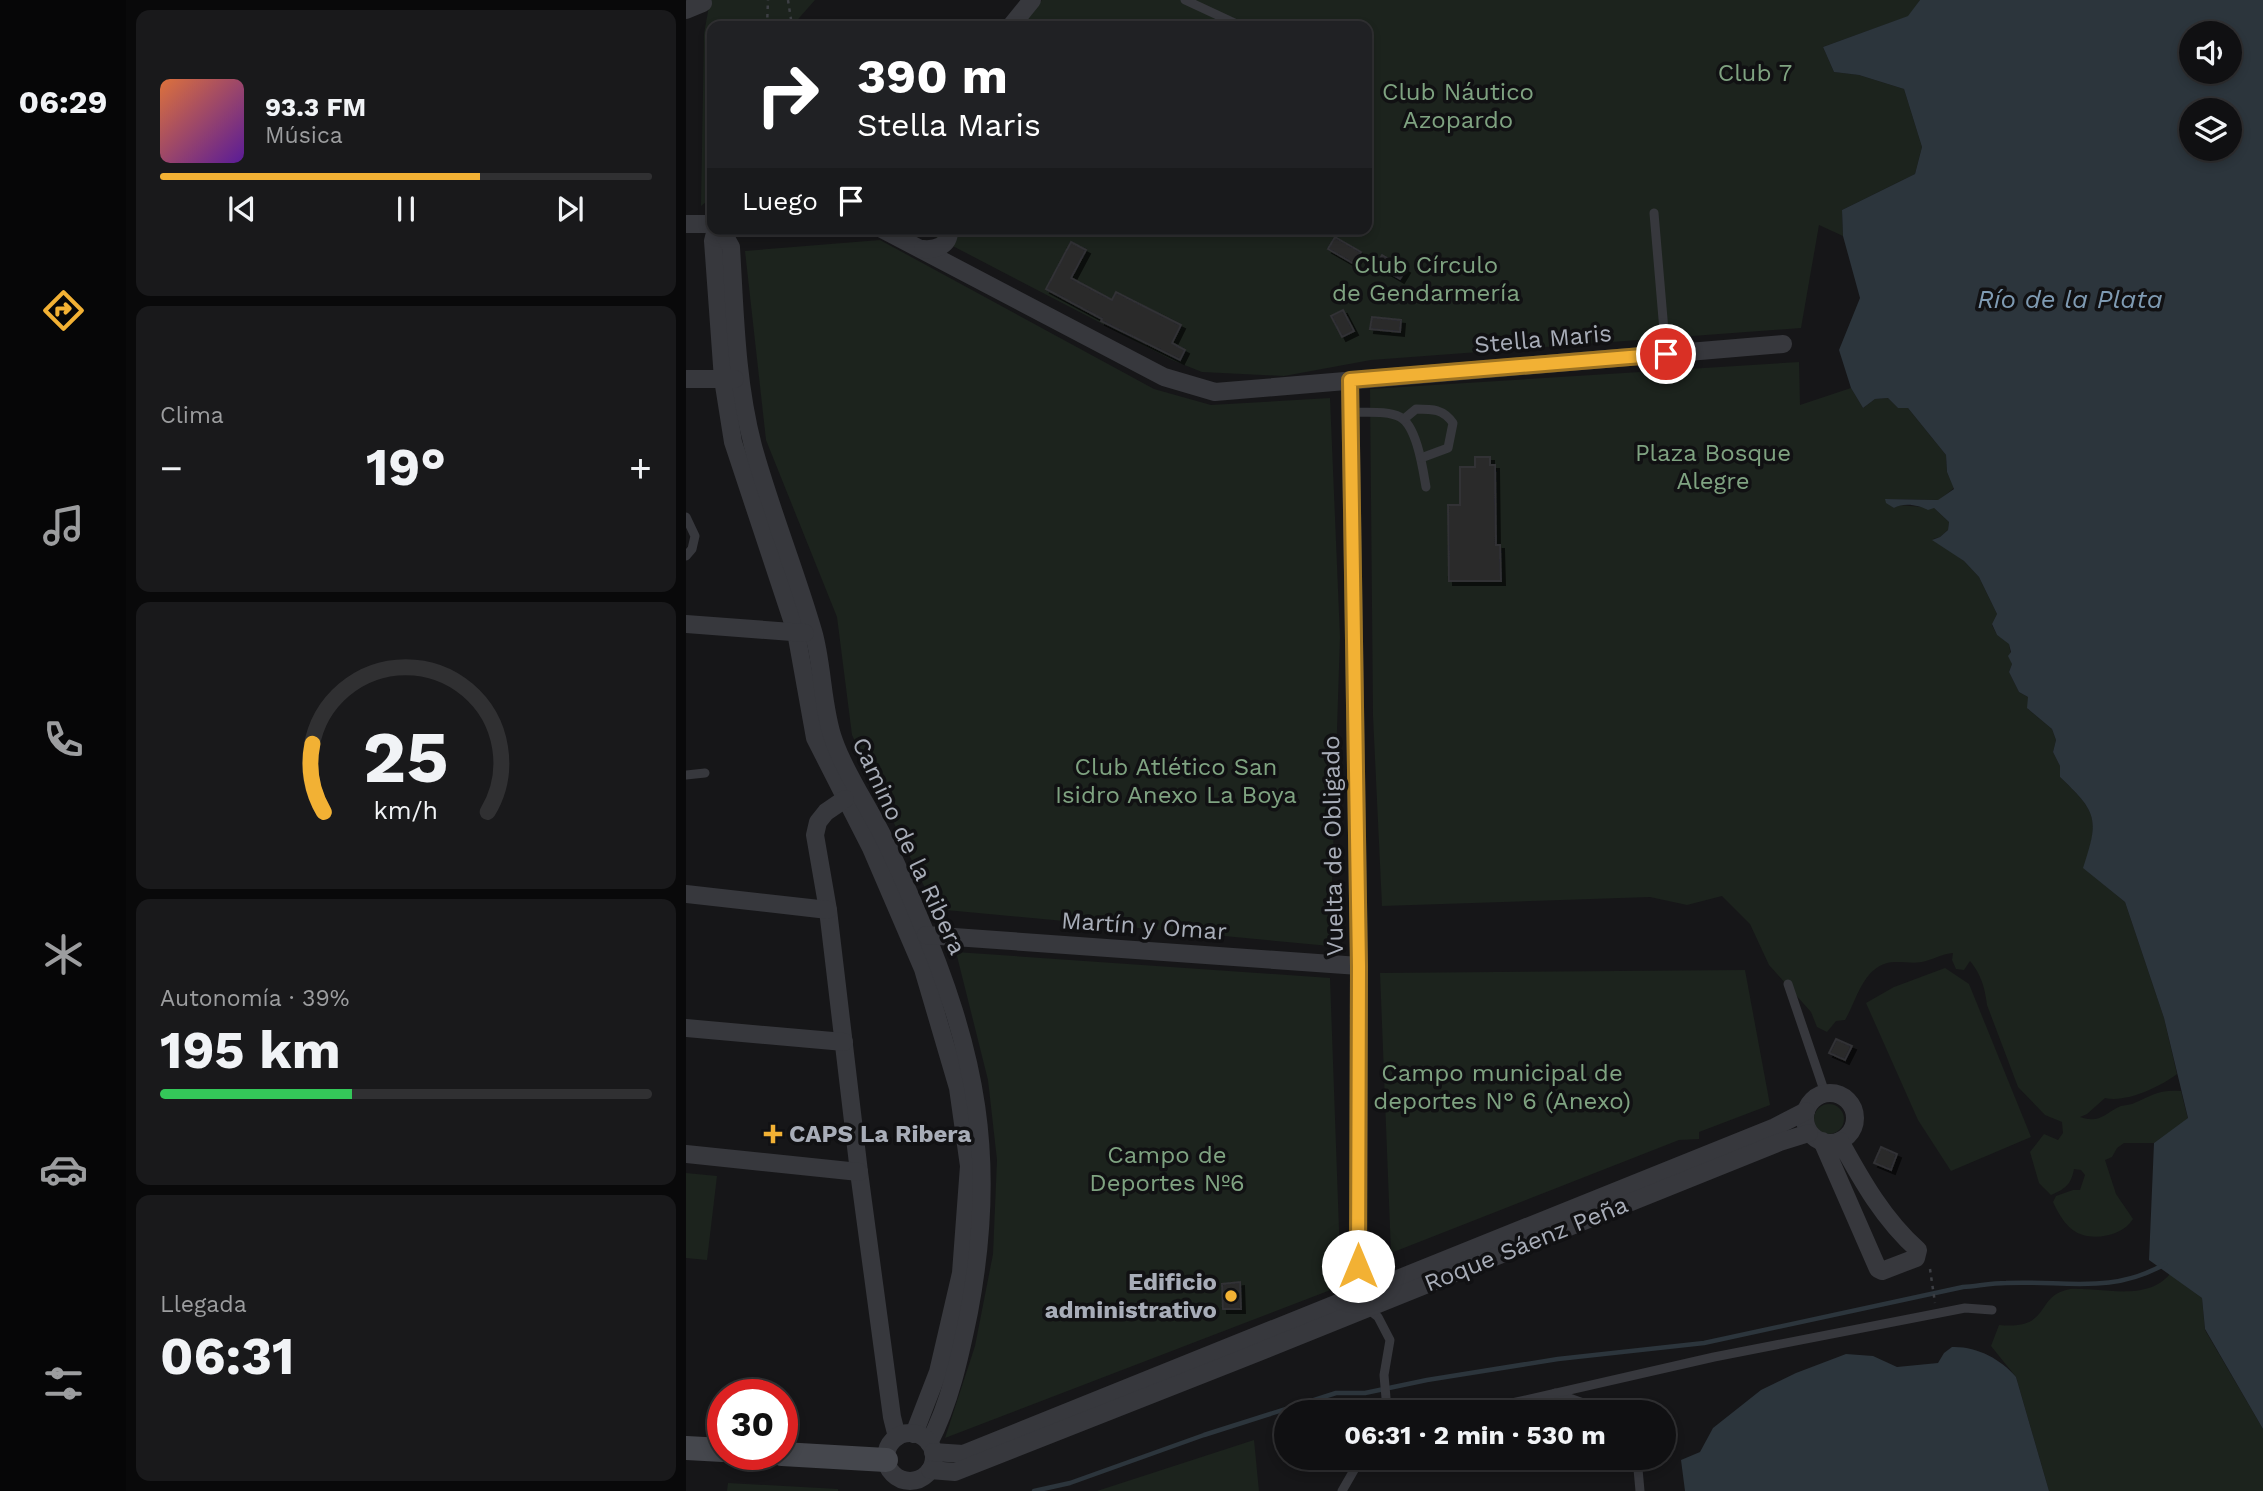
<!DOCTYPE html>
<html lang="es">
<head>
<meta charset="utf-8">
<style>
	:root { --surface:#101012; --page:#19191b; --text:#f1f3f6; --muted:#9c9d9f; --line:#303032; --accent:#f2b134 }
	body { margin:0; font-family:"Work Sans",sans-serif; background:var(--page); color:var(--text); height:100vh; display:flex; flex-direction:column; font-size:26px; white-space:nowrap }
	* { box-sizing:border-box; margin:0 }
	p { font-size:23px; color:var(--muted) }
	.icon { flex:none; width:38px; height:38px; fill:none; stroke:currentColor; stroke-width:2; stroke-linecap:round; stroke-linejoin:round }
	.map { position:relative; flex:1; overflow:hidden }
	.sheet { display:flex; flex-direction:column; gap:10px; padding:10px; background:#09090a; width:560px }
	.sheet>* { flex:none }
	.top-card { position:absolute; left:21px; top:21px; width:665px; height:214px; border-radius:14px; box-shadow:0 4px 10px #0003,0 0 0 2px var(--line); background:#202124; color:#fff; overflow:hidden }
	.controls { position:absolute; left:1493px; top:21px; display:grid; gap:14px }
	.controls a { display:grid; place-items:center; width:63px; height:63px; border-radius:50%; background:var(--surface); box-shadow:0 4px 10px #0003,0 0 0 2px var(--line); font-size:35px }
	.speed { position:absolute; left:21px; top:1379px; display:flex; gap:14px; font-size:35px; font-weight:700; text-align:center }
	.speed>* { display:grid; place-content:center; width:91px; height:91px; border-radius:50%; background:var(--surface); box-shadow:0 4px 10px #0003,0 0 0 2px var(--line); line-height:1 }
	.speed .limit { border:10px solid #d22; background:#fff; color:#111 }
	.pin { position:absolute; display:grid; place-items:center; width:60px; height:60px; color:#fff; margin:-30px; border:4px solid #fff; border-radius:50%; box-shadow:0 2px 7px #0007 }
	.me { position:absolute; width:77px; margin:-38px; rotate:0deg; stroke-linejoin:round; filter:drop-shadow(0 0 5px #0008) }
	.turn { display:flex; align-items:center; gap:24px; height:147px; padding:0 35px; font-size:32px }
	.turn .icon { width:91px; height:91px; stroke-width:2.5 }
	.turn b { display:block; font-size:49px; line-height:60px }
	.then { display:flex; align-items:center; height:66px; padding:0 35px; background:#0003; gap:14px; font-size:26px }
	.big { font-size:52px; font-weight:700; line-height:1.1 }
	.sheet .card { flex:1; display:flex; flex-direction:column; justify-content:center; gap:10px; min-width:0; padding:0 24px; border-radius:14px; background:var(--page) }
	.sheet .dial { align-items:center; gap:0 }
	.dial svg { height:182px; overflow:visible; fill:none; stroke:var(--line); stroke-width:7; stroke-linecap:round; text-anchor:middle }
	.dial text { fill:var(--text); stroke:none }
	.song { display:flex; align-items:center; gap:21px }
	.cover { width:84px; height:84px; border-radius:10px; background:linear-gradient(135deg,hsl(20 70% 55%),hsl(270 70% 35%)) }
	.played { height:7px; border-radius:4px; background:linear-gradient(90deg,var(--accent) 65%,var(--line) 65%) }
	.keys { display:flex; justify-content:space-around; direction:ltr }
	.heat { display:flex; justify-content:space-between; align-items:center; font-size:38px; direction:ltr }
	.charge { height:10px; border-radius:5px; background:linear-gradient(90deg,#34c759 39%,var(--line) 0) }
	.trip { position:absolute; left:588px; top:1400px; width:402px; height:70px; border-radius:35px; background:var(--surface); box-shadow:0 4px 10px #0003,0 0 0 2px var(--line); font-weight:700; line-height:70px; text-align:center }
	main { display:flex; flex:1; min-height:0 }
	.tabs { display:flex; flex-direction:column; width:126px; justify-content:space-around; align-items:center; background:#060607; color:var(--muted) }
	.tabs .icon { width:49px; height:49px }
	.tabs .on { color:var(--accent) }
	.tabs b { font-size:32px; color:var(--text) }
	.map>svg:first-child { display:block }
</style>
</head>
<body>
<main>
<nav class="tabs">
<b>06:29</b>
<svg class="icon on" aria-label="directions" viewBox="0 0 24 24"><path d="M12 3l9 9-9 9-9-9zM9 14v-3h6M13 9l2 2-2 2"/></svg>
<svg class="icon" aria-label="music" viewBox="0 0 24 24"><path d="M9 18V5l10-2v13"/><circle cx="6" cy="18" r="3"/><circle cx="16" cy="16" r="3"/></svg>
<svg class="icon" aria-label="phone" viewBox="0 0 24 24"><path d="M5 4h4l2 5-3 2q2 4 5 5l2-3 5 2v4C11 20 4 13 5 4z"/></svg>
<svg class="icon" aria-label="climate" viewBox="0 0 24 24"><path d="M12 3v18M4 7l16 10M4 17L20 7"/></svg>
<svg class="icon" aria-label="car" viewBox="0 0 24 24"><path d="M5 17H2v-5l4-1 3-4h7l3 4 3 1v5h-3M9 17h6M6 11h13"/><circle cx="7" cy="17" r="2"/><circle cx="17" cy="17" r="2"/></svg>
<svg class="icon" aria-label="filters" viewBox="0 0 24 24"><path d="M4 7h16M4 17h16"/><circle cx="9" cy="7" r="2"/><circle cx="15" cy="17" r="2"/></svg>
</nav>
<section class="sheet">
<div class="card">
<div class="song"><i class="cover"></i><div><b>93.3 FM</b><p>Música</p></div></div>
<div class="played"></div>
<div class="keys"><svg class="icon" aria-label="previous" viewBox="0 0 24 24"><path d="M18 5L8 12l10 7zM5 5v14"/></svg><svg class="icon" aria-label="pause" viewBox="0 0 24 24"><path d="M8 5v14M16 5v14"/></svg><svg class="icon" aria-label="next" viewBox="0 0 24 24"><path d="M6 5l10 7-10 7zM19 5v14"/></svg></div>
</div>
<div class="card"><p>Clima</p>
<div class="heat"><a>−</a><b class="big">19°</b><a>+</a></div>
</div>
<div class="card dial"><svg viewBox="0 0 100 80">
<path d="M14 69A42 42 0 1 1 86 69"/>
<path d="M14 69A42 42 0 0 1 9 39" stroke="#f2b134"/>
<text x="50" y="56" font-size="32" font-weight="700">25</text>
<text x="50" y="72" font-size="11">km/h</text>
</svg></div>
<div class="card"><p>Autonomía · 39%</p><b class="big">195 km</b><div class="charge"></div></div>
<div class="card"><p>Llegada</p><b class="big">06:31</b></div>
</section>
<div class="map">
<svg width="1577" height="1491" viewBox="0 0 1577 1491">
	<defs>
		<filter id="shadow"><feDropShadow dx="4" dy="4" stdDeviation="0" flood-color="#0009"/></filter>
	</defs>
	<rect width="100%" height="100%" fill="#161618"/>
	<g fill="#1c231d">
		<polygon points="24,0 129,0 106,26 26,26 26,189 20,202 15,206 18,34"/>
		<polygon points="356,0 1234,0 1223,16 1137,47 1148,72 1173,75 1218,89 1236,147 1229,174 1156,210 1157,236 1133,225 1115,328 685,360 598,376 516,372 486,360 234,229 681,229 681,26 335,26"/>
		<polygon points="194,240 468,389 525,405 644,398 654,637 644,946 249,909 166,735 151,617 80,440 59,251"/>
		<path d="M1113 362 1114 405 1165 388 1177 408 1189 399 1202 398 1212 408H1222L1260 455 1261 472 1268 488 1253 500 1200 499 1208 508 1213 505 1248 508 1263 522 1262 530 1254 537 1247 539 1278 561 1293 577 1311 614 1306 625 1311 635 1323 643 1326 664 1323 672 1333 692 1342 697V709L1366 729 1370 740 1367 752 1374 766V777C1412 813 1413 819 1398 868L1439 902 1478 1018 1491 1074C1474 1087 1440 1103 1419 1098L1401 1114 1394 1117C1414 1124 1419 1113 1435 1106 1439 1105 1443 1105 1446 1104 1465 1096 1473 1089 1495 1091L1502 1119 1468 1143H1438L1431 1148 1426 1157 1419 1160 1430 1194 1447 1219C1438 1234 1413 1240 1397 1235 1382 1231 1373 1215 1367 1202L1370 1196 1387 1190H1394L1399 1175 1395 1170 1388 1169C1385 1185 1379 1189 1365 1195L1353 1183 1344 1152 1358 1134 1372 1140 1377 1133 1376 1122 1359 1115 1332 1087 1301 1005C1299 988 1295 974 1284 961L1278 970 1270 969 1266 960 1267 953C1256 954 1250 958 1240 961 1228 965 1213 960 1201 963 1176 970 1170 1002 1159 1020L1150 1021 1141 1032 1131 1027 1125 1012 1083 965 1064 924 1036 896 1001 905 964 897 696 906 687 716 684 389Z"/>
		<polygon points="270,952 644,978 655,1286 259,1438 289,1346 307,1254 311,1160 302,1080"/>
		<polygon points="1259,968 1283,984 1345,1137 1265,1171 1232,1120 1180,1003 1208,987"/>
		<polygon points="1059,970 1084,1105 1013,1132 1013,1139 993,1140 705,1253 694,973"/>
		<circle cx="1143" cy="1119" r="15"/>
		<polygon points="0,1173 31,1176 21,1260 0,1258"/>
		<path d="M1484 1274 1516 1298 1519 1330 1577 1429V1491H1363L1330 1377 1305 1346 1313 1325C1365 1330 1349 1298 1380 1290 1385 1288 1392 1289 1396 1289 1426 1290 1463 1299 1484 1274Z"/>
		<polygon points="568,1440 573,1491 411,1491"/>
		<polygon points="42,1483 152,1489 152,1491 41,1491"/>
	</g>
	<g fill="#2c353c" fill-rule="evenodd">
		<path d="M1234 0H1577V1429L1519 1329 1516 1298 1463 1260 1468 1143 1502 1118 1478 1018 1439 902 1397 868C1413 819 1412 813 1374 777V766L1367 752 1370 740 1366 729 1341 708 1342 697 1333 692 1323 672 1326 664 1322 656 1325 652 1323 644 1311 635 1306 624 1311 614 1293 577 1278 561 1246 540 1254 537 1262 530 1263 522 1248 508 1242 510C1233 505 1218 502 1208 508L1200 503 1199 499 1252 500 1268 489 1261 472 1260 455 1222 408H1212L1202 398 1189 399 1177 408 1165 388 1153 350 1174 298 1157 236 1156 210 1229 174 1236 147 1218 89 1173 75 1148 72 1137 47 1222 16ZM1505 33H1544V72H1505ZM1544 110V149H1505V110Z"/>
		<path d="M1266 1347C1290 1346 1315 1359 1330 1377L1363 1491H999L995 1460 1014 1452 1027 1428 1075 1390 1110 1373 1160 1354 1187 1356 1211 1367 1252 1363 1258 1353Z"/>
	</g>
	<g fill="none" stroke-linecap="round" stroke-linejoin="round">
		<path stroke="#2c353c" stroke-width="4.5" d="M348 1491 384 1483 518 1435 650 1393H679L741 1380 872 1359 1018 1343 1277 1287C1291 1286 1306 1283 1320 1283 1378 1280 1425 1295 1479 1264"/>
	</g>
	<g fill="#29292c" stroke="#303034" stroke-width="2" filter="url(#shadow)">
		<polygon points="649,237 675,252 668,264 642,249"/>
		<polygon points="385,242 400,250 385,278 426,300 430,292 495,325 486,343 499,350 494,360 415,321 416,319 360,289"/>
		<polygon points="696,255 720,269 714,279 690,265"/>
		<polygon points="657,310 668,331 656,337 645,316"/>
		<polygon points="686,317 715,320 714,332 684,329"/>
		<polygon points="789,457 804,457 804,465 809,465 810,545 814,545 815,581 763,581 762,505 774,505 774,467 789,467"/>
		<polygon points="1150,1039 1166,1046 1159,1060 1143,1053"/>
		<polygon points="1195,1147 1211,1154 1205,1170 1188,1163"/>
		<polygon points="554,1282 555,1309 537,1309 536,1284"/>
	</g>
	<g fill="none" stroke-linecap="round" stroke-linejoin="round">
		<g stroke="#3d3f44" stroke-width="2.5" stroke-dasharray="3.5 5" stroke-linecap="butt">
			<polyline points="102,0 106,26"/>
			<polyline points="81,26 82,0"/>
			<polyline points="1244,1269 1249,1303"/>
		</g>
		<g stroke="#37383d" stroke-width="9">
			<polyline points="499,0 555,26"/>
			<polyline points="968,213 980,354"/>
			<path d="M664 412C679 413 701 410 714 417 731 426 737 470 740 487"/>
			<path d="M718 419 730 409C747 409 757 409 767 423L762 448 735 458"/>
			<polyline points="0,517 9,536 6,549 0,556"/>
			<polyline points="0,775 19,773"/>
			<polyline points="1102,984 1139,1093"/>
			<polyline points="682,1309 692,1317 704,1340 698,1375 700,1398 697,1412"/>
			<polyline points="869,1393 906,1406 915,1412"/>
			<polyline points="768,1412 826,1403 1028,1357 1279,1308 1306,1310"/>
			<polyline points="951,1458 954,1491"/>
			<polyline points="656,1491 675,1458"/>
		</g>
		<g stroke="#37383d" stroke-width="18">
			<polyline points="0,10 17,3"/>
			<polyline points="325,26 346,0"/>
			<polyline points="0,224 26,224"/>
			<polyline points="30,229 27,241 37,379 47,442 110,632 129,738 185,848 237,969 272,1088 283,1166 275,1273 252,1372 228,1434"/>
			<path d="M35 229 45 247C49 314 50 381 67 446 84 508 109 569 127 631 137 664 136 709 148 741 158 770 177 798 191 825 206 852 218 881 230 910 291 1052 312 1159 283 1312 274 1356 264 1403 243 1443"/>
			<polyline points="196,229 478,377 529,392 1097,344"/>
			<path d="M237 249C250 250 264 246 263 229"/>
			<polyline points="0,379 49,379"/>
			<polyline points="664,380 673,966 672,1293 677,1302"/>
			<polyline points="0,624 119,633"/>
			<polyline points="159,799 140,812 132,822 129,835 142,910 173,1172 206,1417 211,1437"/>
			<polyline points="0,894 142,910"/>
			<polyline points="240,935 673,966"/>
			<polyline points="0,1028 158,1042"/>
			<circle cx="1144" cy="1118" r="25"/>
			<path d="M1136 1141 1192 1269 1196 1271 1230 1258 1232 1250C1198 1220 1176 1181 1154 1141"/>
			<polyline points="0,1154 173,1172"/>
			<circle cx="224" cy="1457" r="24"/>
			<polyline points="247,1452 277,1454 1089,1127 1120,1111"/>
			<polyline points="244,1470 269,1472 548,1362 1094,1142 1123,1133"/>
		</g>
		<g stroke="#45474d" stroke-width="24">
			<polyline points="0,1448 37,1450"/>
			<polyline points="96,1454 200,1460"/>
		</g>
	</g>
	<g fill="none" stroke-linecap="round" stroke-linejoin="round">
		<defs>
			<polyline id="route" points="672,1266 673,966 664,380 980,354"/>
		</defs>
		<use href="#route" stroke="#9d7322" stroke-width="18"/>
		<use href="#route" stroke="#f2b134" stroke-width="12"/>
	</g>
	<g fill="#f2b134" stroke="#111113" stroke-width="2.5">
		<path d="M83.5 1123.5h7v7h7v7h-7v7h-7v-7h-7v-7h7z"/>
		<circle cx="545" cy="1296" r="7"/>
	</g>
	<g text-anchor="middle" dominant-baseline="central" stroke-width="7" stroke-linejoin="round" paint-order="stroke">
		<g font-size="24" fill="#7fa381" stroke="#111113">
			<text x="1069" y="73">Club 7</text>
			<text x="772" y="92">Club Náutico<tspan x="772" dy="28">Azopardo</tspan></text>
			<text x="740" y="265">Club Círculo<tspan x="740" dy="28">de Gendarmería</tspan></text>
			<text x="1027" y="453">Plaza Bosque<tspan x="1027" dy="28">Alegre</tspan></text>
			<text x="490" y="767">Club Atlético San<tspan x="490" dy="28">Isidro Anexo La Boya</tspan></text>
			<text x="816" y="1073">Campo municipal de<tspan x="816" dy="28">deportes N° 6 (Anexo)</tspan></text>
			<text x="481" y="1155">Campo de<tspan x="481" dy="28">Deportes Nº6</tspan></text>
		</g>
		<g font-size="24" fill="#a8adb8" stroke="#111113">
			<text transform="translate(857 339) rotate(-5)">Stella Maris</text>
			<text transform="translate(223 846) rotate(65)">Camino de la Ribera</text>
			<text transform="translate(647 846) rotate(-91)">Vuelta de Obligado</text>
			<text transform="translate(458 926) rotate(4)">Martín y Omar</text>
			<text transform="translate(840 1244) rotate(-22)">Roque Sáenz Peña</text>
		</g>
		<g font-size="24" font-weight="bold" fill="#a8adb8" stroke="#111113" text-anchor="start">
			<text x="103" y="1134">CAPS La Ribera</text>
			<text x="531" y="1282" text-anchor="end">Edificio<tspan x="531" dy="28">administrativo</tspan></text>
		</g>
		<g font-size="26" font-style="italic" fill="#7f9bb3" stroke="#111113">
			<text x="1384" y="299">Río de la Plata</text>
		</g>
	</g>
</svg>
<div class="controls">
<a><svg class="icon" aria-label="sound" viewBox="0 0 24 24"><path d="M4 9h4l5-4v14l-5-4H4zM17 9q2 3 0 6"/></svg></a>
<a><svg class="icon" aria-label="layers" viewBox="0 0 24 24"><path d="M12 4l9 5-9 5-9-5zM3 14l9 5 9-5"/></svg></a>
</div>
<div class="speed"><div class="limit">30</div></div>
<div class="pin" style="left:980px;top:354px;background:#d93025"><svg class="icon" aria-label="arrive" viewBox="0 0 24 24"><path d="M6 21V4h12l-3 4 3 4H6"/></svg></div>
<svg class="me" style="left:672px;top:1266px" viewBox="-20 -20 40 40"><circle r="19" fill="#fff"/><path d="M0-13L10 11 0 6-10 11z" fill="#f2b134"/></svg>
<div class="trip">06:31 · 2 min · 530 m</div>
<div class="top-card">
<div class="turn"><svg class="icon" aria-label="right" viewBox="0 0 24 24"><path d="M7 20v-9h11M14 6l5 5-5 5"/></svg><div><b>390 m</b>Stella Maris</div></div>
<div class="then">Luego<svg class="icon" aria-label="arrive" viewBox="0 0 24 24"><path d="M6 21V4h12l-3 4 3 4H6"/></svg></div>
</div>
</div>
</main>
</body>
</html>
